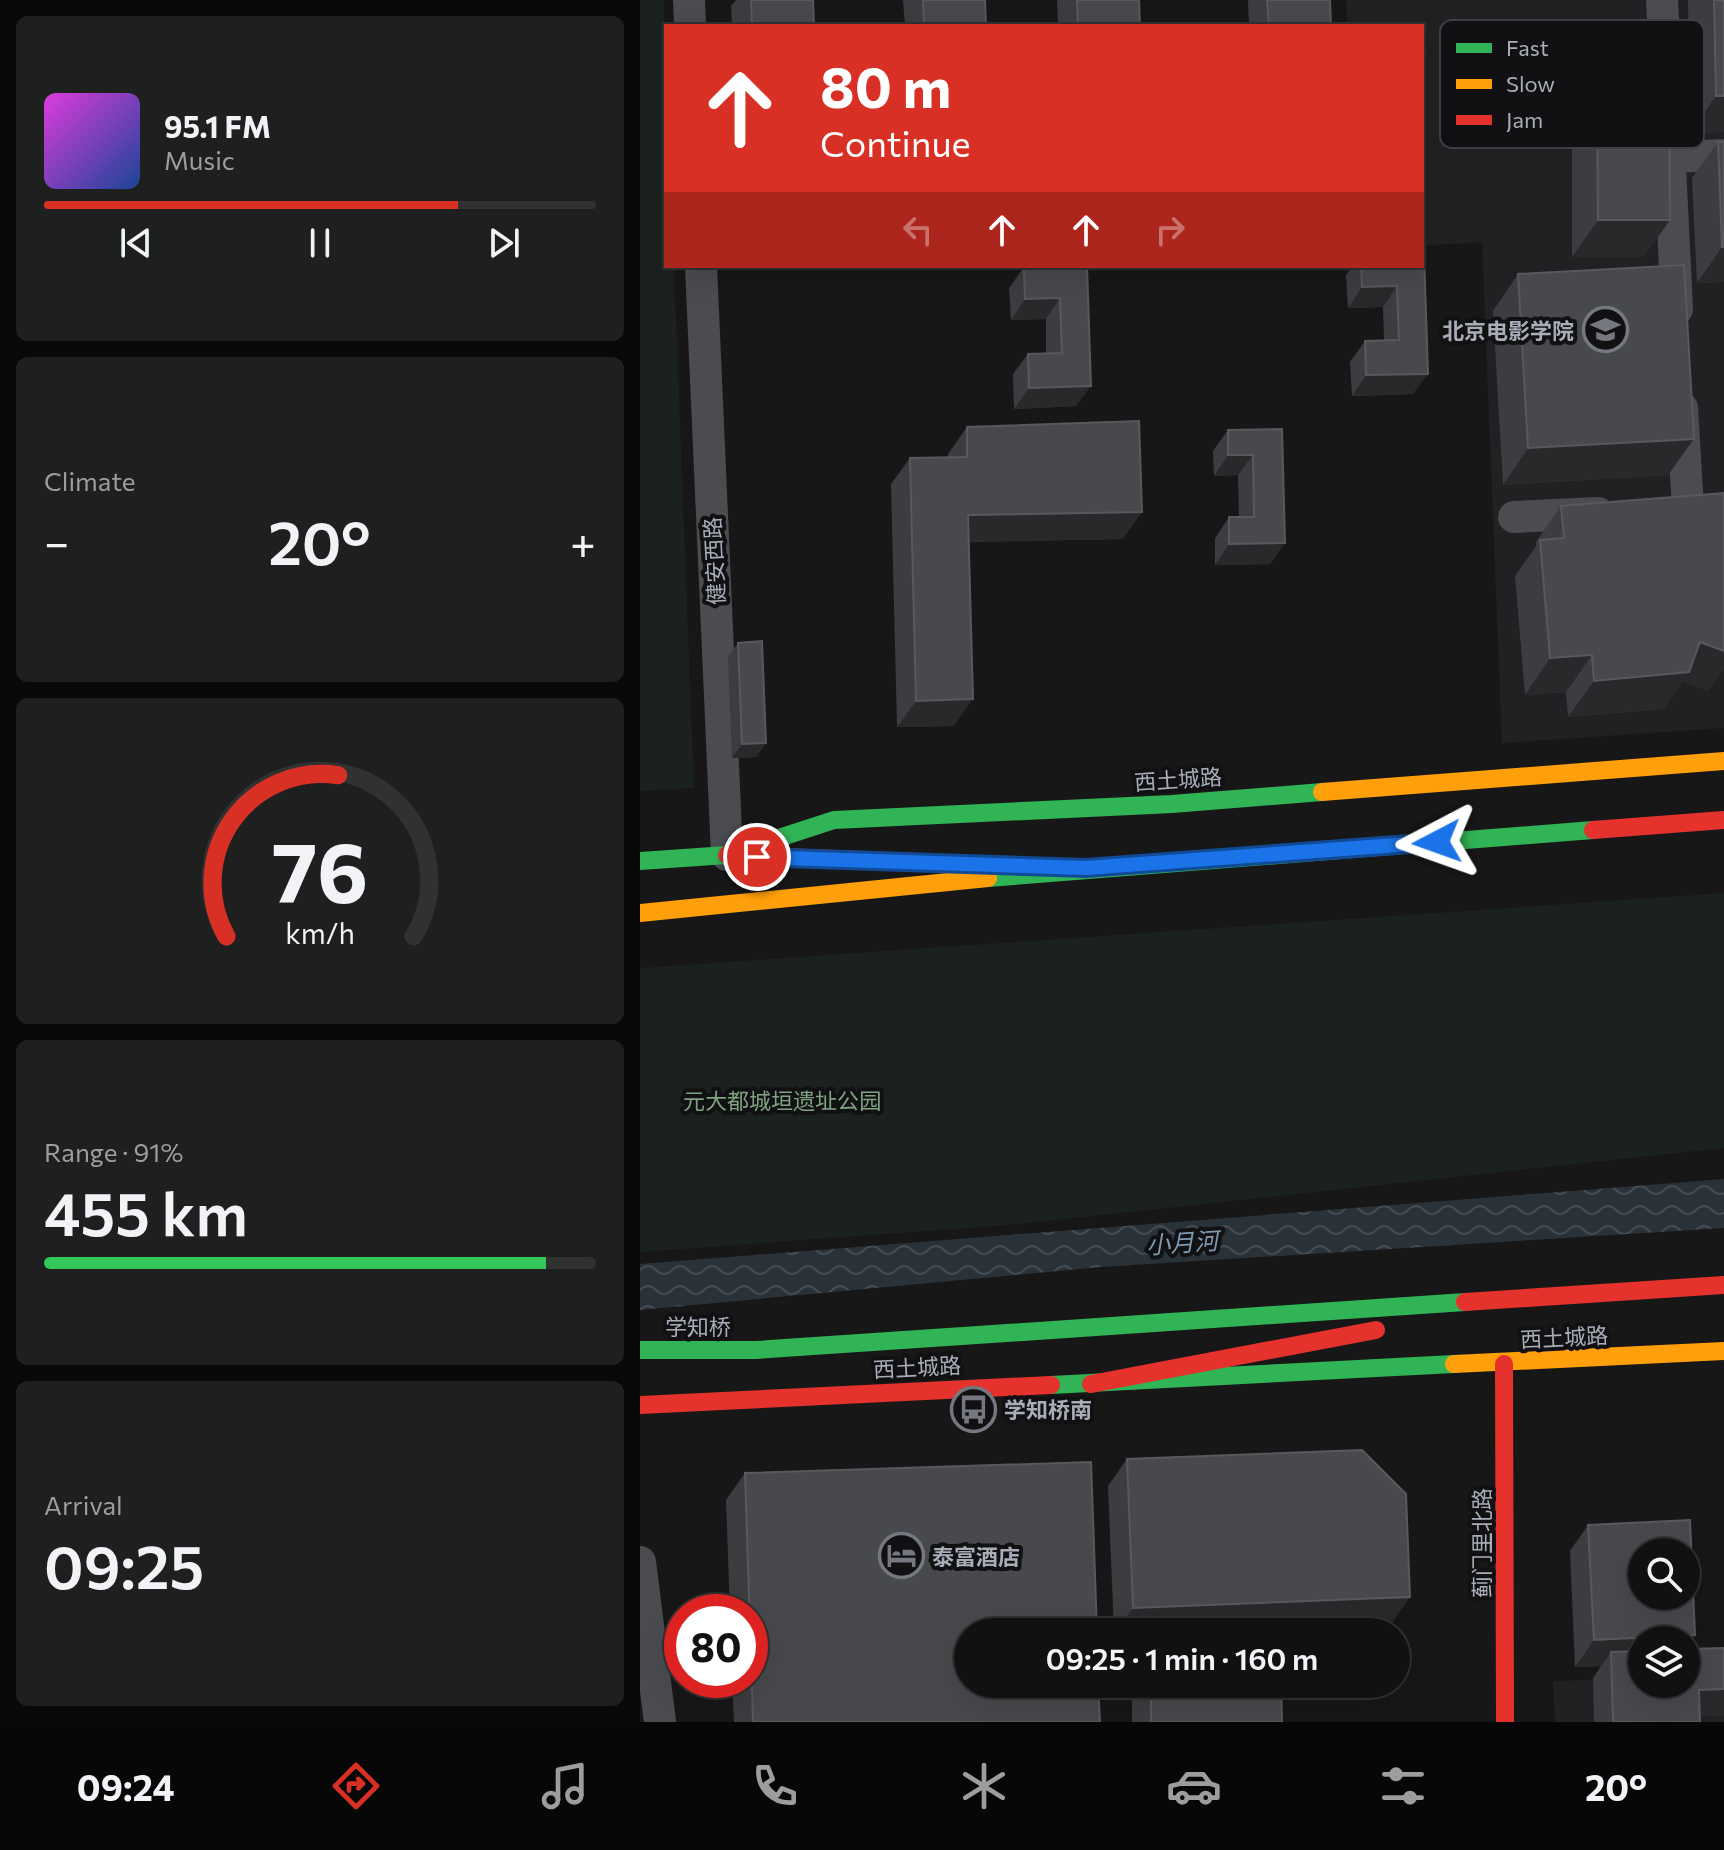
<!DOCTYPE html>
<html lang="en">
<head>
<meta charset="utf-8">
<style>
	:root { --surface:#111; --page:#1e1f1f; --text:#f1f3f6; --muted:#9c9d9f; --line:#303131; --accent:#d93025 }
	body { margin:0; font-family:Commissioner,"Noto Sans SC",sans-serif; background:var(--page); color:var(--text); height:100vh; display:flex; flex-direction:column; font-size:30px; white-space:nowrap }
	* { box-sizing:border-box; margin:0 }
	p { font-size:26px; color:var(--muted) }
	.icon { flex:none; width:44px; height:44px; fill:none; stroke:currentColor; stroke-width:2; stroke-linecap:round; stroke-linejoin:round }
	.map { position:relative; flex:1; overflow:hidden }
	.panel { display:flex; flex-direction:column; gap:16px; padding:16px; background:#090909; width:640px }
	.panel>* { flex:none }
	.guide { position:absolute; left:24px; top:24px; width:760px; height:244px; border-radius:0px; box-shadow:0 8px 32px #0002,0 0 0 2px var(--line); background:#d93025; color:#fff; overflow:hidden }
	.tools { position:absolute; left:988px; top:1538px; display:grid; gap:16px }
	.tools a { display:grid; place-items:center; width:72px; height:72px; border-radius:50%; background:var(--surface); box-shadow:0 8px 32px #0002,0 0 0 2px var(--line); font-size:40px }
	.speed { position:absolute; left:24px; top:1594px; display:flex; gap:16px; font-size:40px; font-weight:700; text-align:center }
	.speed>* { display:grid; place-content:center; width:104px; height:104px; border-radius:50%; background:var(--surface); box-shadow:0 8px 32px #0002,0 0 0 2px var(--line); line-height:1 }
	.speed .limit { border:12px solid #d22; background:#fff; color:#111 }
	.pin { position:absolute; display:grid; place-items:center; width:68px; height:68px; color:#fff; margin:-34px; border:4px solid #fff; border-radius:50%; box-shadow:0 2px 8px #0007 }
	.me { position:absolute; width:88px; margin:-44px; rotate:266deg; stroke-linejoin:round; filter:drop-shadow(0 0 6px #0008) }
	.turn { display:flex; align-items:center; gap:28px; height:168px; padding:0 24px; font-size:36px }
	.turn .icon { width:104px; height:104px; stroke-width:2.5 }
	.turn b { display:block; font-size:56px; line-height:68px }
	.lanes { display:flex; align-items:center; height:76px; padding:0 24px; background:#0003; justify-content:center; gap:40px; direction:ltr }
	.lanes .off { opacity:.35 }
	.big { font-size:60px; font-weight:600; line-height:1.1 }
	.panel .widget { flex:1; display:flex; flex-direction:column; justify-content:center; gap:12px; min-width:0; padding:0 28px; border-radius:12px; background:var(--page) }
	.panel .dial { align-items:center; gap:0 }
	.dial svg { height:208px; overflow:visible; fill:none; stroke:var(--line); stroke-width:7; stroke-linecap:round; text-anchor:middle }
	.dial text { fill:var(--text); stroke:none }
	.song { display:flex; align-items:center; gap:24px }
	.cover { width:96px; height:96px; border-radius:12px; background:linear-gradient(135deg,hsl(300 70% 55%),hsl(220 70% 35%)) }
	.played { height:8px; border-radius:4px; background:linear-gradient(90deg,var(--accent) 75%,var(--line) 75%) }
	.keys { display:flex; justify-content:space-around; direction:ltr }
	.heat { display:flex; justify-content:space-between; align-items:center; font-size:44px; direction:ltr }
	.charge { height:12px; border-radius:6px; background:linear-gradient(90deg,#34c759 91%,var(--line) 0) }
	.trip { position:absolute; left:314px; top:1618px; width:456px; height:80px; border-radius:40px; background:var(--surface); box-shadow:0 8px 32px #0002,0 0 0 2px var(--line); font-weight:600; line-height:80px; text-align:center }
	.dock { display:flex; height:128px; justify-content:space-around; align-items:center; background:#070707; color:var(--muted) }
	.dock .icon { width:56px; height:56px }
	.dock .on { color:var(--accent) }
	.dock b { font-size:36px; color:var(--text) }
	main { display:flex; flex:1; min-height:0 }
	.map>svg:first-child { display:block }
</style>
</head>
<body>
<main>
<section class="panel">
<div class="widget">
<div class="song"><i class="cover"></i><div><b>95.1 FM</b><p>Music</p></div></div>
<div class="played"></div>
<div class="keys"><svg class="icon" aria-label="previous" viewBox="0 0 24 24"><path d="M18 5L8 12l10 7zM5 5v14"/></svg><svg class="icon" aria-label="pause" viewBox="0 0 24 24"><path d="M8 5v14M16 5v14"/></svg><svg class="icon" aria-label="next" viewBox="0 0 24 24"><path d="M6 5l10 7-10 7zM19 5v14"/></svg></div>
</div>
<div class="widget"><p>Climate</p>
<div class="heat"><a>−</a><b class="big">20°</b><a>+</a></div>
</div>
<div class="widget dial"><svg viewBox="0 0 100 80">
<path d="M14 69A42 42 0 1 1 86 69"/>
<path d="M14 69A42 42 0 0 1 57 7" stroke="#d93025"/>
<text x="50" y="56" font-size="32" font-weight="700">76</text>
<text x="50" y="72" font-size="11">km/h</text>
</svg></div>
<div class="widget"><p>Range · 91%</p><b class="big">455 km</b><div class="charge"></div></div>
<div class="widget"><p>Arrival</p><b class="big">09:25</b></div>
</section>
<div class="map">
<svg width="1084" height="1722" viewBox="0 0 1084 1722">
	<defs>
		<pattern id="water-waves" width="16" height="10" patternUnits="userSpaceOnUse" patternTransform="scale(2)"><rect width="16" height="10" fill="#2a3239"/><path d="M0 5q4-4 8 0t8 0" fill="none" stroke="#464d54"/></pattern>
	</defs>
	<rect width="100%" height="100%" fill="#171717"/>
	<g fill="#212124">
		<polygon points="706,0 1084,0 1084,728 862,743 842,242 782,246 782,26 707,26"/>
		<polygon points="1084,1674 1084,1722 915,1722 913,1681 1002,1678 1002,1684 1046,1684"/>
	</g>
	<g fill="#1b211c">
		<polygon points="0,0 24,0 26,266 34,266 54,788 0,791"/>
		<polygon points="1084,893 1084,1148 369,1225 0,1252 0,968"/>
	</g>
	<polygon fill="url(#water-waves)" points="1084,1179 1084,1228 461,1267 0,1310 0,1264"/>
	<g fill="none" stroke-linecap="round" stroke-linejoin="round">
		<g stroke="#4b4c50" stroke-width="32">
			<polyline points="49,0 50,26"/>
			<polyline points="1022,0 1037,309"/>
			<polyline points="1030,157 1084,155"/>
			<polyline points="61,266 87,855"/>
			<polyline points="1042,408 1048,508"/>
			<polyline points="874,517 958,513"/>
			<polyline points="0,1562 20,1722"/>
		</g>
		<g stroke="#30b455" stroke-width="18">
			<polyline points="0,861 87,855 194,820 532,804 682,792"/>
			<polyline points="348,878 953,830"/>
			<polyline points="0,1350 116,1350 825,1302"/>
			<polyline points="411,1385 814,1364"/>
		</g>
		<g stroke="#ff9f0a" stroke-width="18">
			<polyline points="682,792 1084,761"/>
			<polyline points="0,913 348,878"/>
			<polyline points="814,1364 1084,1351"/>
		</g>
		<g stroke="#e5322d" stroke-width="18">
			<polyline points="953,830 1084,820"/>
			<polyline points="87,855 276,862"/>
			<polyline points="825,1302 1084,1285"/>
			<polyline points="864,1364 865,1722"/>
			<polyline points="451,1384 736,1330"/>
			<polyline points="0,1405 411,1385"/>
		</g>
	</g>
	<g fill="#3c3d40">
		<polygon points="96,0 173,0 174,26 92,26 91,6"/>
		<polygon points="263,0 345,0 346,26 265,26"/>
		<polygon points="417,0 499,0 500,26 418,26"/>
		<polygon points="608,0 690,0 691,26 609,26"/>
		<polygon points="1048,0 1084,0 1084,132 1050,133"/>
		<polygon points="957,102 1004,257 932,257 932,139"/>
		<polygon points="1078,142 1084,282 1057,283 1052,178"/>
		<polygon points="447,266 436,406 374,409 373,374 388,354 406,353 406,319 371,320 369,288 384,267"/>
		<polygon points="713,266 782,266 773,394 712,396 710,362 725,341 744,341 743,307 708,308 706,275"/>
		<polygon points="878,274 1028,475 863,485 853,311"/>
		<polygon points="327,427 483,539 329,542 314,726 257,727 251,484 270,458 308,457 308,454"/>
		<polygon points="642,429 630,564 575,565 575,538 589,517 599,517 598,475 574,476 573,451 588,430"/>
		<polygon points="1084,493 1084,668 1068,691 1043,681 1023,709 928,717 926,692 885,695 875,576 896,546 896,542 921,506"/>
		<polygon points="98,643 126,743 116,757 92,758 88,657"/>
		<polygon points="487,1459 751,1624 549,1632 474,1632 468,1486"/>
		<polygon points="105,1473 460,1722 94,1722 92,1680 110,1680 110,1612 90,1612 86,1500"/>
		<polygon points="948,1525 1002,1640 1060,1716 1060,1722 954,1722 953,1678 961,1666 935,1667 930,1551"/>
		<polygon points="498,1684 641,1684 642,1722 492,1722 492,1693"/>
	</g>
	<g fill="#28292a">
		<polygon points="1076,96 1084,96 1084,132 1050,133"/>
		<polygon points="958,220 1030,220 1004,257 932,257"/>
		<polygon points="1082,247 1084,247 1084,282 1057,283"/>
		<polygon points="757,286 743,307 708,308 722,287"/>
		<polygon points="420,298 406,319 371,320 385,299"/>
		<polygon points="788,374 773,394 712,396 726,375"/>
		<polygon points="451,386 436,406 374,409 389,388"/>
		<polygon points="1054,439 1028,475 863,485 888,448"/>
		<polygon points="588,455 613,455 598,475 574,476"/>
		<polygon points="502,512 483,539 310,542 328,515"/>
		<polygon points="645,543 630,564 575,565 589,544"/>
		<polygon points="1060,642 1084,651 1084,668 1068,691 1043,681 1023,709 928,717 954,681"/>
		<polygon points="952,655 926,692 885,695 910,658"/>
		<polygon points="333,699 314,726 257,727 276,701"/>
		<polygon points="126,743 116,757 92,758 102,744"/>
		<polygon points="770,1597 751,1624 549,1632 476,1632 493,1608"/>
		<polygon points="1055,1635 1046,1649 1046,1640 1002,1640 1002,1664 971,1652 961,1666 935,1667 954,1640"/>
		<polygon points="1084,1689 1084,1716 1040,1717 1059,1690"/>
	</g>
	<g fill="#48494d" stroke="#57595e" stroke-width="2" fill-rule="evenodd">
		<polygon points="111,0 173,0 174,26 112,26"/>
		<polygon points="283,0 345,0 346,26 284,26"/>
		<polygon points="437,0 499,0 500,26 438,26"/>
		<polygon points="627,0 690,0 691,26 629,26"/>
		<polygon points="1074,0 1084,0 1084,96 1076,96"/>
		<polygon points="957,102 1029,102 1030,220 958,220"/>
		<polygon points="1078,142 1084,142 1084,247 1082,247"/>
		<polygon points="782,253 784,253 788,374 726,375 725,341 759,340 757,286 722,287 721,266 782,266"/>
		<polygon points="1044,265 1054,439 888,448 878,274"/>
		<polygon points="447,266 451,386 389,388 388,354 422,353 420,298 385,299 384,267"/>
		<polygon points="499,421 502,512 328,515 333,699 276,701 270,458 327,457 327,427"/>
		<polygon points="642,429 645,543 589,544 589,517 614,517 613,455 588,455 588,430"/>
		<polygon points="1084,493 1084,651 1060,642 1049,672 954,681 952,655 910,658 900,540 924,538 921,506"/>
		<polygon points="122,641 126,743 102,744 98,643"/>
		<polygon points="722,1450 766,1494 770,1597 493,1608 487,1459"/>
		<polygon points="451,1462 457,1632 328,1632 328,1684 458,1684 460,1722 113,1722 105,1473"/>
		<path d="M1050 1520 1055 1635 954 1640 948 1525ZM1002 1552H1046V1596H1002Z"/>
		<polygon points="1084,1648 1084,1689 1059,1690 1060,1722 973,1722 971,1652 1002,1651 1002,1684 1046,1684 1046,1649"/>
		<polygon points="511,1684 641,1684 642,1722 511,1722"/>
	</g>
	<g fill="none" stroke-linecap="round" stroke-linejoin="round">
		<defs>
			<polyline id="route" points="117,857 446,868 797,842"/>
		</defs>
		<use href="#route" stroke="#114b97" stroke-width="20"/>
		<use href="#route" stroke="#1a73e8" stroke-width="14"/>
	</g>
	<defs>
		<symbol id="university-ring" viewBox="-11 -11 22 22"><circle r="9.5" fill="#111113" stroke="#757880" stroke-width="1.5"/><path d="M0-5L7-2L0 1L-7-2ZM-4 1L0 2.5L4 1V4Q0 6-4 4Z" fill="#757880"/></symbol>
		<symbol id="bus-ring" viewBox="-11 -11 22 22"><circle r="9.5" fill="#111113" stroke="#757880" stroke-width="1.5"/><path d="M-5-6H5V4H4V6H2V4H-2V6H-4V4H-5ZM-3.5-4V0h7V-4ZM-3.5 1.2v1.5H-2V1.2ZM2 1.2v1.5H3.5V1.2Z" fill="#757880"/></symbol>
		<symbol id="hotel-ring" viewBox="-11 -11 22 22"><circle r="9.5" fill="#111113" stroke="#757880" stroke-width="1.5"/><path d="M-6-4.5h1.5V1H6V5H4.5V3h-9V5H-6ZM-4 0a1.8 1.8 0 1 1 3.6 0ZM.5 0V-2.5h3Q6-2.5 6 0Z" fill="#757880"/></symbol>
	</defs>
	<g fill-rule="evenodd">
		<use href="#university-ring" x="940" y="304" width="51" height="51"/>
		<use href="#bus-ring" x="308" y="1384" width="51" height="51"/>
		<use href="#hotel-ring" x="236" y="1530" width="51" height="51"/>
	</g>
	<g text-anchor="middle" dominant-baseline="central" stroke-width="8" stroke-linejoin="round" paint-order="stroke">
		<g font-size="22" font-weight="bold" fill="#a8adb8" stroke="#111113" text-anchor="start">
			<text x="934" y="330" text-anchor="end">北京电影学院</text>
			<text x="364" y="1409">学知桥南</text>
			<text x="292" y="1556">泰富酒店</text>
		</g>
		<g font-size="22" fill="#a8adb8" stroke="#111113">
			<text transform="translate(74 561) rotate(-93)">健安西路</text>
			<text transform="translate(538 779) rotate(-4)">西土城路</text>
			<text x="58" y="1326">学知桥</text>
			<text transform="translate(924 1337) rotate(-3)">西土城路</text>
			<text transform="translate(277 1367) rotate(-3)">西土城路</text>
			<text transform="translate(841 1543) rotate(-90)">蓟门里北路</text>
		</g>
		<g font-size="22" fill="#7fa381" stroke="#111113">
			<text x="142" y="1100">元大都城垣遗址公园</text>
		</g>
		<g font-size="24" font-style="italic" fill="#7f9bb3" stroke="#111113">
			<text transform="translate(542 1242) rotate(-4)">小月河</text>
		</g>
	</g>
	<rect x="800" y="20" width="264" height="128" rx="12" fill="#111113" stroke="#3e4045" stroke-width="2"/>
	<rect x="816" y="43" width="36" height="10" fill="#30b455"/>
	<rect x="816" y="79" width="36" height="10" fill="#ff9f0a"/>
	<rect x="816" y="115" width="36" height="10" fill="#e5322d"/>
	<g font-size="22" fill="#a8adb8">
		<text x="866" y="56">Fast</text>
		<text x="866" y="92">Slow</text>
		<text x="866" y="128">Jam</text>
	</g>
</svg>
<div class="tools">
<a><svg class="icon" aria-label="search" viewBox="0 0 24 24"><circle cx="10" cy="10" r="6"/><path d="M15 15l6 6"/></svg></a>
<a><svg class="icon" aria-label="layers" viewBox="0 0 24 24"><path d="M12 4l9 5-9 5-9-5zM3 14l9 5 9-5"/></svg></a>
</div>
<div class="speed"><div class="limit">80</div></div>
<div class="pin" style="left:117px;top:857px;background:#d93025"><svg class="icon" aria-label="arrive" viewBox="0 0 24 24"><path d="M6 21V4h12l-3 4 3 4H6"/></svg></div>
<svg class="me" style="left:797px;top:842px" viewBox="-20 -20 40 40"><path d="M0-17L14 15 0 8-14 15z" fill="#1a73e8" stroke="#fff" stroke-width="4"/></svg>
<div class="trip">09:25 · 1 min · 160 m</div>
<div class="guide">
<div class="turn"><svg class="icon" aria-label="ahead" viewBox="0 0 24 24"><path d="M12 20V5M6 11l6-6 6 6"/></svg><div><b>80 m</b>Continue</div></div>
<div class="lanes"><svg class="icon off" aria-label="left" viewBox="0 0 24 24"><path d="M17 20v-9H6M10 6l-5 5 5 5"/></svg><svg class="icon" aria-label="ahead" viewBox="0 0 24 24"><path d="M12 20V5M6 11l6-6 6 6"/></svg><svg class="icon" aria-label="ahead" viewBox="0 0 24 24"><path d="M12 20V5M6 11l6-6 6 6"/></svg><svg class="icon off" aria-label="right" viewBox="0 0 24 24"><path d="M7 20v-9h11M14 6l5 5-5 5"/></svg></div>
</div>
</div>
</main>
<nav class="dock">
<b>09:24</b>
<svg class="icon on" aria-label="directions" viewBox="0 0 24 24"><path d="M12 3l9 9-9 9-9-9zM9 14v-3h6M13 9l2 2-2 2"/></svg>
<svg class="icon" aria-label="music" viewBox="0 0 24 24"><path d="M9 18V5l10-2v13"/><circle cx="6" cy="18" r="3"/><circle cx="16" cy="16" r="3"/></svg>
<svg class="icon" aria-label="phone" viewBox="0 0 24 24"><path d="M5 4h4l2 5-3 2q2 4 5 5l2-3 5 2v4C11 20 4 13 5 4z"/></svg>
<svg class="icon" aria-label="climate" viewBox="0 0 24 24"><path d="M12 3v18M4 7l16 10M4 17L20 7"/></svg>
<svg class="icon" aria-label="car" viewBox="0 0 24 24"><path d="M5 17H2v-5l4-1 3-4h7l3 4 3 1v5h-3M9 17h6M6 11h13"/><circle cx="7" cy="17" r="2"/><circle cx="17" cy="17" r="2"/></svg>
<svg class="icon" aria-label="filters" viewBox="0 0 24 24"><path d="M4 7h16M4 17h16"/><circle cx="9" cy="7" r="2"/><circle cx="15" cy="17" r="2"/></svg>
<b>20°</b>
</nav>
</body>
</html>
